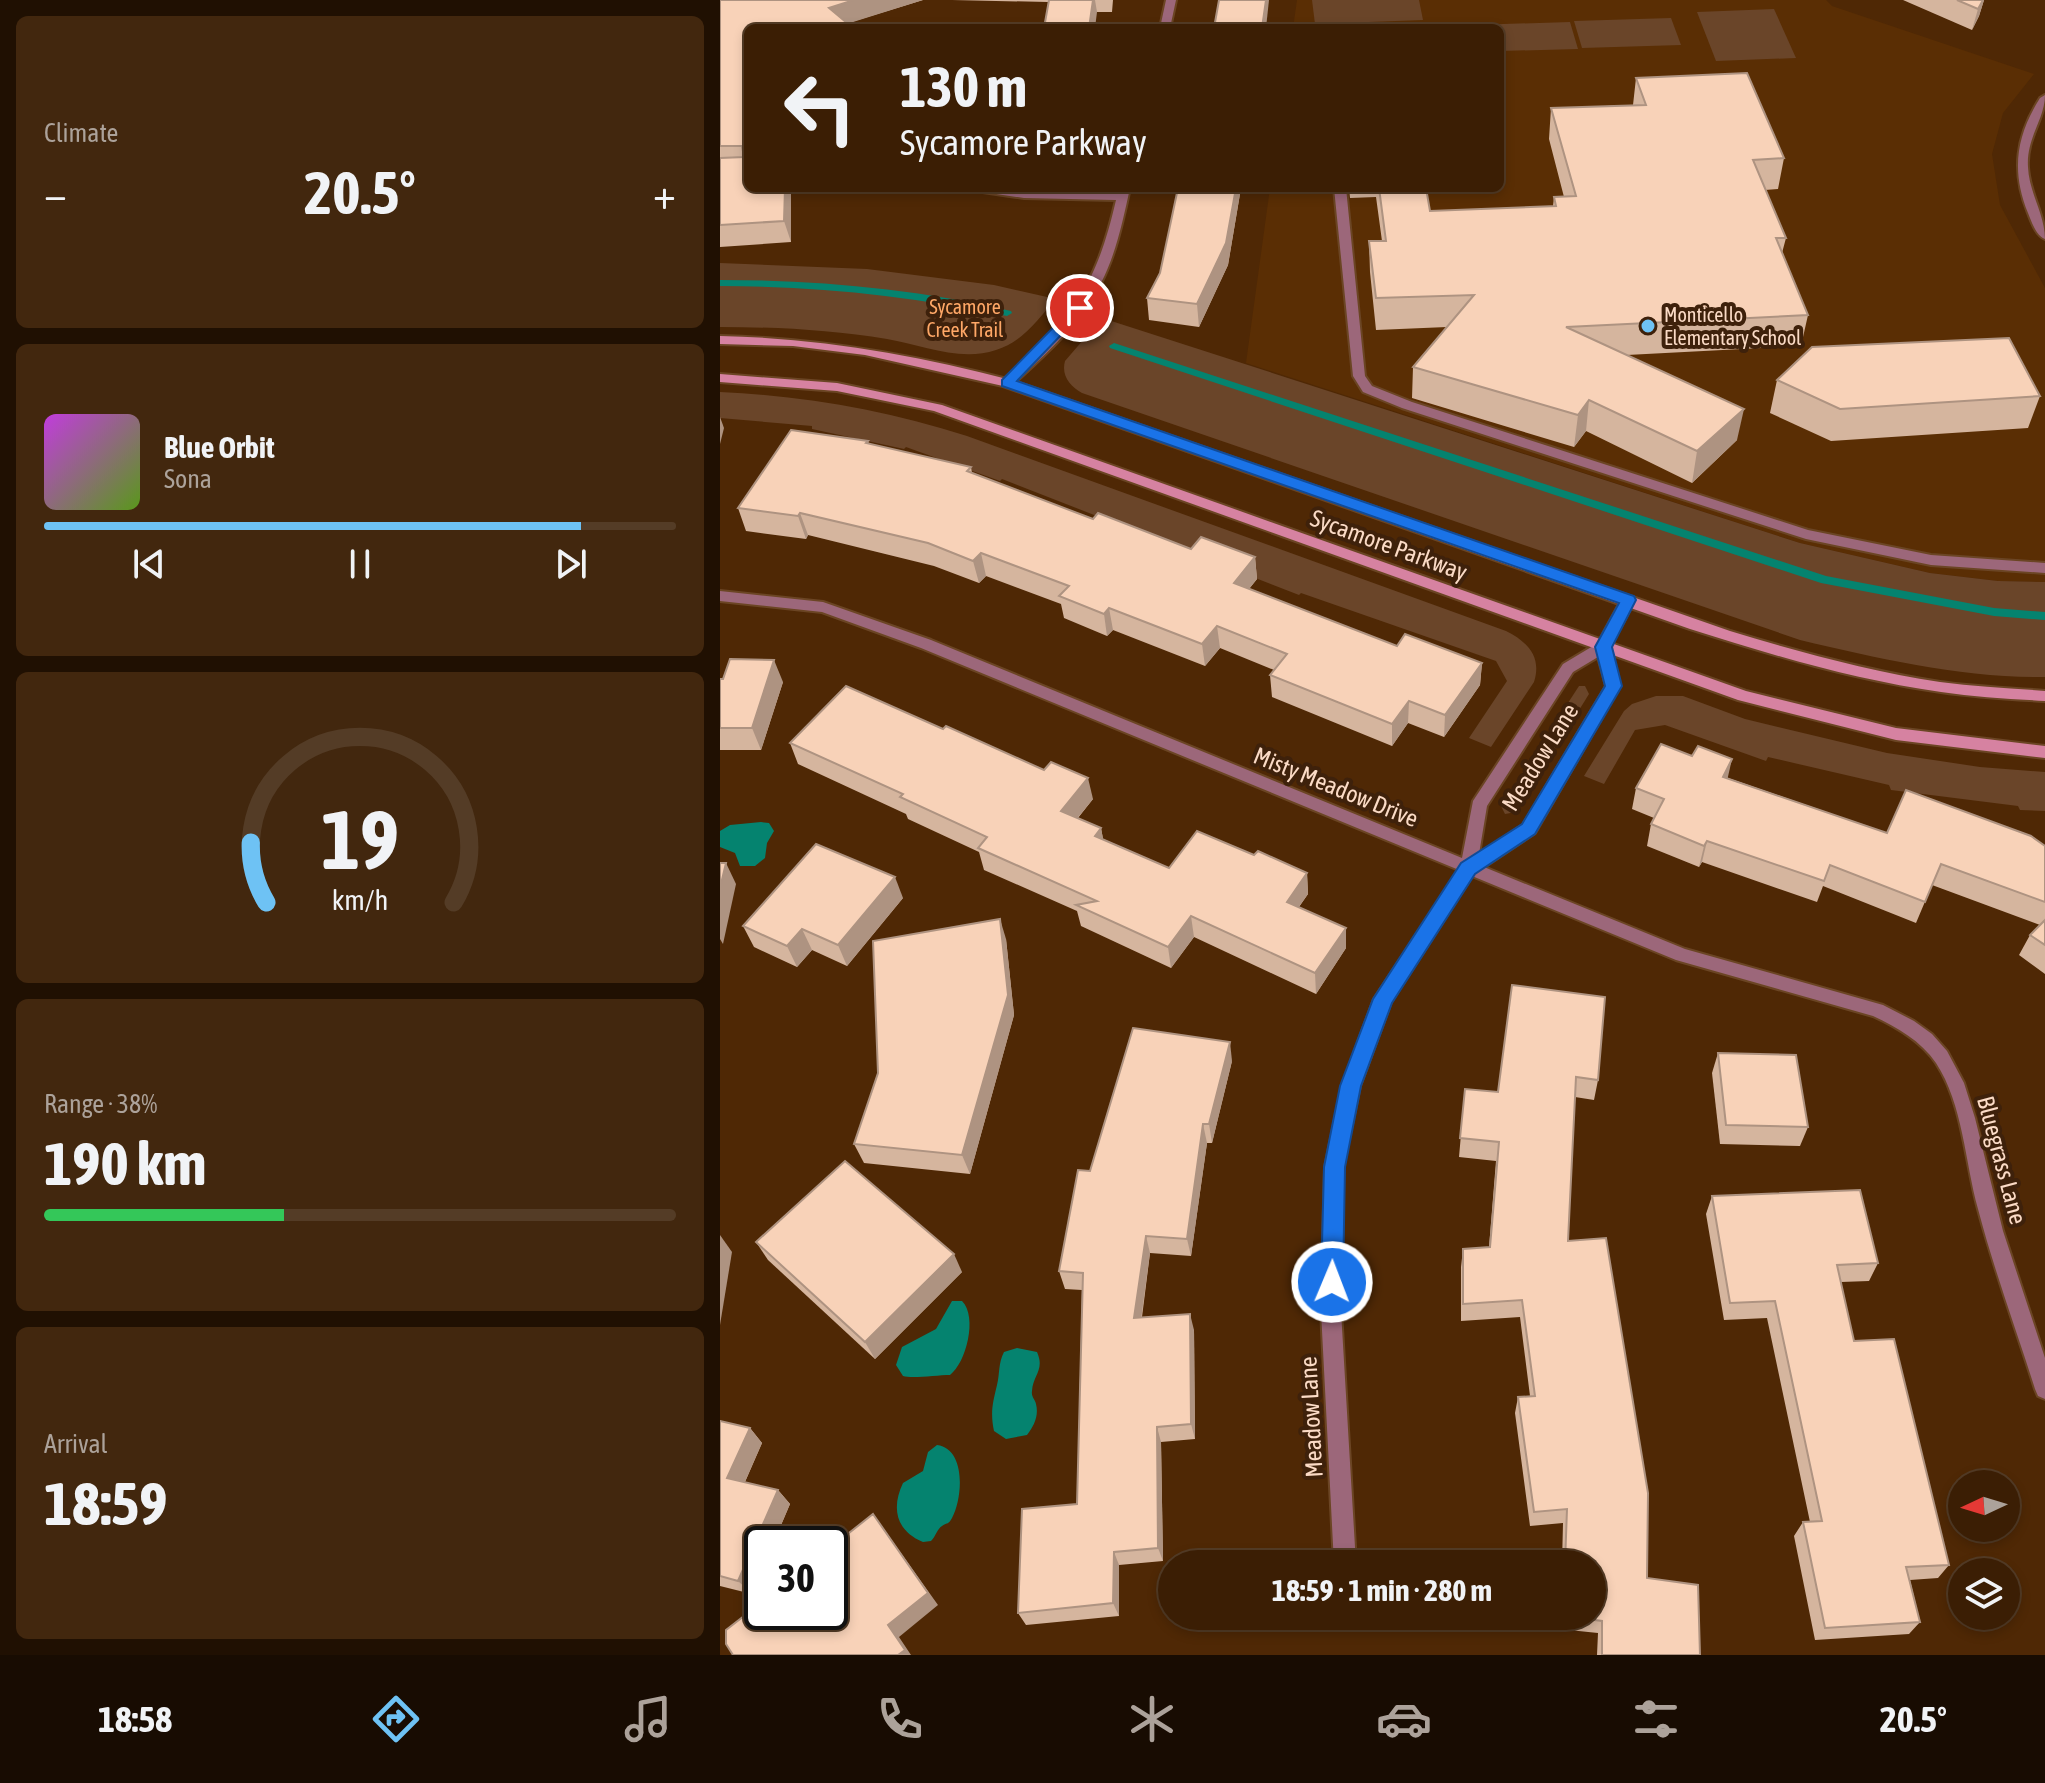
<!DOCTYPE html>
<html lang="en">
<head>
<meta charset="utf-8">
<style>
	:root { --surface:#3b1e04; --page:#42270e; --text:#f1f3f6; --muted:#aca29a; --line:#543c26; --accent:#6ec2f4 }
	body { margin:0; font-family:"Asap Condensed",sans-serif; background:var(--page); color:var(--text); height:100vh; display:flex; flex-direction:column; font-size:30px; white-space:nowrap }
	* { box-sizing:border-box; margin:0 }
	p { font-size:26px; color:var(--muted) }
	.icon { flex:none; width:44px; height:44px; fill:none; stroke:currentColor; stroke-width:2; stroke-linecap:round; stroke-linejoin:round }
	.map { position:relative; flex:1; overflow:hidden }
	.sheet { display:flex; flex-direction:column; gap:16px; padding:16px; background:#201002; width:720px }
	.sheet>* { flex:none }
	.top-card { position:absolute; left:24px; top:24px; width:760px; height:168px; border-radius:12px; box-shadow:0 4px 12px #0003,0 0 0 2px var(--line); background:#3b1e04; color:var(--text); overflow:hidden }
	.needle { width:52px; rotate:266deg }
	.buttons { position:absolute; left:1228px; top:1470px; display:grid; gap:16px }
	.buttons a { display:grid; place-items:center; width:72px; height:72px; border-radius:50%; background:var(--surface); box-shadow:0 4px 12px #0003,0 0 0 2px var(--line); font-size:40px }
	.speed { position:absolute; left:24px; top:1526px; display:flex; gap:16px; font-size:40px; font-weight:700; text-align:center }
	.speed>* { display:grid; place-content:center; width:104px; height:104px; border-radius:50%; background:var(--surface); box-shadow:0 4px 12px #0003,0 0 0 2px var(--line); line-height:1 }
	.speed .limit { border:4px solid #111; border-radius:12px; background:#fff; color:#111 }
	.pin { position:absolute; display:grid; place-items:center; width:68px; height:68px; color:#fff; margin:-34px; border:4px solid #fff; border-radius:50%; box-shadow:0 2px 8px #0007 }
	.me { position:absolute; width:88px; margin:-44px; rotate:1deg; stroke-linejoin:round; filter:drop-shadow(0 0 6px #0008) }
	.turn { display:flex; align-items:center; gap:28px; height:168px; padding:0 24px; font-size:36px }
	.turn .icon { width:104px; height:104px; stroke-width:2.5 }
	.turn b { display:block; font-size:56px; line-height:68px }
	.big { font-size:60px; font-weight:700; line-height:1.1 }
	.sheet .tile { flex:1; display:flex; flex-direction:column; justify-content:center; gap:12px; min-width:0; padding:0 28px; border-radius:12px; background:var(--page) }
	.sheet .dial { align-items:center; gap:0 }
	.dial svg { height:208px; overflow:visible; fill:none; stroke:var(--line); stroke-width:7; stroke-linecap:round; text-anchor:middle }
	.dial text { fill:var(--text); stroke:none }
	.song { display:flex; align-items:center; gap:24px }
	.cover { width:96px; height:96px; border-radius:12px; background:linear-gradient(135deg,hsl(290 70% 55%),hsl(90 70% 35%)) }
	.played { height:8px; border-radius:4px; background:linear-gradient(90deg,var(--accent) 85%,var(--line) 85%) }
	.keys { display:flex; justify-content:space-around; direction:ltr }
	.heat { display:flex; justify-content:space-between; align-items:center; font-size:44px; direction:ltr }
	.charge { height:12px; border-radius:6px; background:linear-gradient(90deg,#34c759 38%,var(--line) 0) }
	.trip { position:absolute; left:438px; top:1550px; width:448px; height:80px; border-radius:40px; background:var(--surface); box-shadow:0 4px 12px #0003,0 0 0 2px var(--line); font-weight:700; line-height:80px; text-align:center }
	.menu { display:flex; height:128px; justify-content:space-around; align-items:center; background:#180c02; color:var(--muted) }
	.menu .icon { width:56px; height:56px }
	.menu .active { color:var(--accent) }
	.menu b { font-size:36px; color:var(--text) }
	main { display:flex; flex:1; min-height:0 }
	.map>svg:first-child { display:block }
</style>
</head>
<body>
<main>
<section class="sheet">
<div class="tile"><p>Climate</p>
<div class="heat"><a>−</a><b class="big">20.5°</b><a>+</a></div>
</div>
<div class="tile">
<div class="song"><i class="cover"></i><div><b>Blue Orbit</b><p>Sona</p></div></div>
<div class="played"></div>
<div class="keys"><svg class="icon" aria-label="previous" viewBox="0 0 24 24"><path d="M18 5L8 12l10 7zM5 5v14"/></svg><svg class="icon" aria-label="pause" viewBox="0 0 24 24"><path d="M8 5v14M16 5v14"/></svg><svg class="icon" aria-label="next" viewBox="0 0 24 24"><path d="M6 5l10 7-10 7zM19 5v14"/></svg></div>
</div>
<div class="tile dial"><svg viewBox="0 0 100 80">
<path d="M14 69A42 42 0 1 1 86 69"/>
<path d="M14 69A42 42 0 0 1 8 46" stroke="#6ec2f4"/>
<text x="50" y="56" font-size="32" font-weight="700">19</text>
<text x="50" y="72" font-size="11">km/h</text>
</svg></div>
<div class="tile"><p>Range · 38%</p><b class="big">190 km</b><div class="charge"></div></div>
<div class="tile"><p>Arrival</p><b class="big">18:59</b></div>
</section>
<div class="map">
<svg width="1325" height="1655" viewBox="0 0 1325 1655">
	<rect width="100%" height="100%" fill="#4f2805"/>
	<polygon fill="#5a2e04" points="577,0 1106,0 1112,6 1314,74 1283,113 1272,154 1280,205 1325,288 1325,582 1278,581 1210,573 1080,543 526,363 550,188 780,188 780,28 573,28"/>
	<g fill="#6a4529">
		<polygon points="592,0 699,0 703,20 595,24"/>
		<polygon points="1054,9 1076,58 996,61 977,12"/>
		<polygon points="951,18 961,45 862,48 854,21"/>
		<polygon points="850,22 858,49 780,51 780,28 753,28 753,25"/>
		<path d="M0 263 147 269 274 285 336 299C318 319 303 342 276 350 240 362 202 345 167 339 112 330 56 327 0 327Z"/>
		<path d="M382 318 1080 543 1210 573 1278 581 1325 582V677C1243 678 1160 659 1080 640L362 393C350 386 341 376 345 361Z"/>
		<path d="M0 392C86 396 165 410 247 436L786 631C808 642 822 657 814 682L771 747 749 738 787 681 776 661 581 593 579 595 282 479 280 481 186 447 184 449 92 429V426L0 418Z"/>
		<polygon points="859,686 865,686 869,694 796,812 785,814 781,806"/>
		<polygon points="936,696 963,696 1025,719 1167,753 1260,767 1325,772 1325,811 1300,810 1298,806 1171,790 1169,785 1048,757 1046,761 945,725 915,730 884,784 864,776 904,711 912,704"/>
	</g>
	<g fill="#05836f">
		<polygon points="41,822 49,823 54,831 47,843 45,858 35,866 20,866 15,853 0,847 0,831 10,825"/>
		<path d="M232 1301H242C258 1317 246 1363 230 1375 217 1375 192 1379 183 1376L176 1365 182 1347 216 1329Z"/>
		<path d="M297 1348 317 1352C325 1370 313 1375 312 1391 311 1397 315 1399 316 1404 319 1416 314 1426 307 1435L286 1439 274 1431C270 1412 273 1402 277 1385 280 1373 278 1364 284 1352Z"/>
		<path d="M217 1445C246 1449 243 1497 232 1518 228 1525 228 1522 222 1526 217 1529 216 1536 211 1541L203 1542C176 1531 171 1508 183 1483L203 1471 208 1452Z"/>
	</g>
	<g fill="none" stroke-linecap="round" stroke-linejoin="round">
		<g fill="#05836f" fill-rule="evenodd">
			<path d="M0 280C98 280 195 289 291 311L292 313 287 316C192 296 97 286 0 286Z"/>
			<polygon points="394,343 1106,576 1274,608 1325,612 1325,620 1274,616 1101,583 390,348 389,346"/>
		</g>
		<defs>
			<g id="lane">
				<polygon points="604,24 607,25 609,28 599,28"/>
				<polygon points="614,188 626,188 645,376 652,386 692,402 1088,530 1211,555 1325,563 1325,573 1211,565 1086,539 682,408 643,392 633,376"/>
			</g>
			<g id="street">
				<polygon points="446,0 456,0 450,28 440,28"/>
				<path d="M1325 95C1325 119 1306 138 1308 167 1309 193 1325 214 1325 239 1316 235 1312 223 1308 213 1291 171 1296 136 1320 98Z"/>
				<path d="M250 188 397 194 398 188H410C403 220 396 254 381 283 360 324 325 355 291 386L287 387 281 383 283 380C350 318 375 292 396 200L304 198 256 191Z"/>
				<path d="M0 591 103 602 211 640 742 858 753 801 843 664 878 643 903 597H913L915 600 890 647 900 686 815 833 764 867 965 949 1163 1005 1194 1021 1212 1034 1227 1051 1244 1083 1255 1118 1283 1231 1325 1358V1399L1318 1396 1315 1389C1296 1329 1274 1270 1258 1209 1245 1162 1243 1104 1216 1063 1201 1041 1177 1027 1153 1016L956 960 752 876 671 1002 640 1086 623 1167 621 1311 636 1564H614L601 1311 605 1167 622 1086 654 999 739 870 201 648 102 612 0 601ZM878 657 886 686 803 825 759 854 767 806 853 672Z"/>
			</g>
			<g id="secondary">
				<path d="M0 336C100 338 195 355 291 380L1010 631C1079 652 1149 671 1220 682 1255 687 1290 688 1325 691V701C1290 699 1255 697 1221 692 1135 680 1052 655 970 629L283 386 145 355 73 346 0 344Z"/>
				<polygon points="0,374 117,383 222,405 1026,691 1176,728 1325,746 1325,758 1176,740 1018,700 214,411 117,391 0,382"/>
			</g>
		</defs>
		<use href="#lane" stroke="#6b4524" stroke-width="4"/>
		<use href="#street" stroke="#6b4524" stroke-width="4"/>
		<use href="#secondary" stroke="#6b4524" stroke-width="4"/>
		<use href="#lane" fill="#9c677a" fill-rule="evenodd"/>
		<use href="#street" fill="#9c677a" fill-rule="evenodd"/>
		<use href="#secondary" fill="#d682a1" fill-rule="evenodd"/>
	</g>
	<g fill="#d5b59e">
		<polygon points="0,0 203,0 128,23 28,28 71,188 71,242 0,247"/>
		<polygon points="232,0 393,0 392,12 377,12 328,2"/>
		<polygon points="1183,0 1264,0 1259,16 1252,30"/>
		<polygon points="916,78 1064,158 1058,189 1045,190 1066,238 1062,253 1088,315 1081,346 907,355 1017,440 972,483 866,431 854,447 692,398 693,367 727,327 656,330 650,272 649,241 662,241 656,197 630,198 629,188 706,188 710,211 833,206 834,197 844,197 829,139 831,108 913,105"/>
		<polygon points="458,188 521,188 508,265 479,327 429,320 427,298 440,273"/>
		<polygon points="1057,380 1320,396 1308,428 1111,441 1050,413"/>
		<polygon points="148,441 149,444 251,467 252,473 373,519 471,549 535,557 537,579 529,589 677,646 762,663 760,685 724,737 688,723 672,746 552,697 550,675 554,670 500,648 485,666 393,630 387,636 344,618 341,604 266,576 259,583 214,566 88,535 86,539 26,531 18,508"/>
		<polygon points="0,679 63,682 41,750 0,750"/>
		<polygon points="70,743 373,799 358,818 381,828 383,839 449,868 534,855 587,873 588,894 579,907 626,928 626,948 596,994 474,937 451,968 361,926 357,911 264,870 259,852 188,819 186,814 78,764"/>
		<polygon points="972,756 1008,778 1167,833 1325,846 1325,974 1299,955 1310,935 1320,925 1212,885 1196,923 1103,886 1097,902 982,862 979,867 927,846 931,824 934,818 912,809 916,788"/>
		<polygon points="183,898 127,966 92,950 77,967 34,947 23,926"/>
		<polygon points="286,939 294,1015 250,1174 144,1163 134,1144"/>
		<polygon points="792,985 878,1080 874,1100 855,1097 848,1241 927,1578 980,1655 877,1655 878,1633 839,1629 840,1616 872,1616 872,1564 842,1564 843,1523 810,1526 795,1413 798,1397 810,1396 800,1317 741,1321 741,1267 743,1249 769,1247 776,1161 739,1157 745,1089 778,1092"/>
		<polygon points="998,1053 1088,1127 1080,1146 1000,1144 992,1073"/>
		<polygon points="512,1061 492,1143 487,1143 471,1256 430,1253 422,1317 474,1330 475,1439 441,1442 443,1561 399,1565 399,1616 306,1625 298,1613 357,1504 362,1290 345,1289 339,1271 370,1171"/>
		<polygon points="992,1196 1158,1263 1149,1281 1121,1282 1134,1341 1229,1565 1218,1578 1190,1580 1200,1622 1189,1634 1095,1640 1074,1536 1083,1522 1090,1522 1047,1318 1004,1320 986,1214"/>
		<polygon points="36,1242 242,1272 155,1359 48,1260"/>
		<polygon points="0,1421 30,1428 42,1443 25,1482 58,1490 70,1504 53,1544 42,1544 42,1570 32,1594 0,1586"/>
	</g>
	<g fill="#ae9381">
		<polygon points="134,0 203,0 114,28 109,8"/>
		<polygon points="373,0 375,0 377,12 375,28 369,28"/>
		<polygon points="546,0 549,0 546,28 542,28"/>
		<polygon points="1263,0 1264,0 1259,16 1252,30 1258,9"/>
		<polygon points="65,188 71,188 71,242 64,221"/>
		<polygon points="516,188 521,188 508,265 479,327 477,304"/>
		<polygon points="869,400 866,431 854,447 858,415"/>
		<polygon points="1024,409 1017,440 972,483 977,451"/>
		<polygon points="0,417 4,428 0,444"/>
		<polygon points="80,513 88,535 86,539 78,516"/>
		<polygon points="261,553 266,576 259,583 253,561"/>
		<polygon points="535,557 537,579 516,605 514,583"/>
		<polygon points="389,608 393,630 387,636 384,614"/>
		<polygon points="497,626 500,648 485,666 482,644"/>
		<polygon points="54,660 63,682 41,750 32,728"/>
		<polygon points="762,663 760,685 724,737 725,715"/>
		<polygon points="689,701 688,723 672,746 672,724"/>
		<polygon points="1012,759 1007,781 1003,777"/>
		<polygon points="368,778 373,799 346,832 341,811"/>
		<polygon points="381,828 385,849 375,836"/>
		<polygon points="987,841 982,862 979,867 984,846"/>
		<polygon points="6,863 16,884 3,944 0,939 0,888"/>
		<polygon points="587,873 588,894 568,922 567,902"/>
		<polygon points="175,877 183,898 127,966 118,945"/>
		<polygon points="471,916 474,937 451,968 448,947"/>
		<polygon points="280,919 286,939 294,1015 250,1174 242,1155"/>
		<polygon points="626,928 626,948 596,994 595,973"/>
		<polygon points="82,929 92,950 77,967 67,946"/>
		<polygon points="510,1042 512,1061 492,1143 489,1124"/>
		<polygon points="483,1124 487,1143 471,1256 467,1239"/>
		<polygon points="0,1235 12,1252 0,1325"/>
		<polygon points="426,1236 430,1253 419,1335 414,1318"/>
		<polygon points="234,1254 242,1272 155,1359 145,1342"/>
		<polygon points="470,1314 474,1330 475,1439 471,1424"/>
		<polygon points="437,1427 441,1442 443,1561 438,1548"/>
		<polygon points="30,1428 42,1443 20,1493 7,1478"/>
		<polygon points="58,1490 70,1504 53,1544 42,1544 42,1570 32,1594 18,1581"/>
		<polygon points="153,1514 218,1605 179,1637 191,1655 178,1655 168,1625"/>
		<polygon points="394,1552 399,1565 399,1616 393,1603"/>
	</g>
	<g fill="#f8d2b8" stroke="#ae9381" stroke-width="2">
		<polygon points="0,0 134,0 109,8 133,28 28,28 28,188 65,188 64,221 0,225 0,158 24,157 22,146 0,146"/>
		<polygon points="329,0 373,0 369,28 324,28"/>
		<polygon points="499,0 546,0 542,28 494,28"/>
		<polygon points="1237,0 1263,0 1258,9"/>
		<polygon points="1027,73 1064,158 1033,160 1066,238 1056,238 1088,315 846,327 1024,409 977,451 869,400 858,415 693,367 754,295 656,298 649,241 666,241 659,188 706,188 710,211 836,206 834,197 856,196 831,108 926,105 916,78"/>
		<polygon points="458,188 516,188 506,243 477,304 427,298 440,273"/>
		<polygon points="1289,338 1320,396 1120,409 1057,380 1092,347"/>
		<polygon points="71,430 148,441 146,443 251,467 247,471 373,519 378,513 471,549 481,537 535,557 514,583 677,646 685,634 762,663 725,715 689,701 672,724 550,675 567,654 497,626 482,644 389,608 384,614 339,596 349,586 261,553 253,561 208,543 80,513 78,516 18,508"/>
		<polygon points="10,659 54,660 32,728 0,728 0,679 3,679"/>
		<polygon points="126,686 223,729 226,726 324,770 331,762 368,778 341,811 381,828 375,836 449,868 477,831 534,855 538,851 587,873 567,902 626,928 595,973 471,916 448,947 356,905 377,901 258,848 267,837 180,797 183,794 70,743"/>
		<polygon points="941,744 972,756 978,746 1012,759 1003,777 1167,833 1186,790 1311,836 1325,846 1325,902 1221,864 1205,902 1110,865 1104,881 987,841 984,846 931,824 944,799 916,788"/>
		<polygon points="96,844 175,877 118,945 82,929 67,946 23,926"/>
		<polygon points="0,863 6,863 0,888"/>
		<polygon points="280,919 288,995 242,1155 134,1144 158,1073 153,941"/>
		<polygon points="1325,920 1325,945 1310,935"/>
		<polygon points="792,985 885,997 878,1080 856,1077 848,1241 886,1238 928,1493 927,1578 978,1585 980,1655 882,1655 882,1621 843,1616 872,1616 872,1564 845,1564 847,1509 814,1512 798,1397 815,1396 802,1300 743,1304 743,1249 770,1247 779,1142 740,1138 745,1089 778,1092"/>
		<polygon points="413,1028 510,1042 489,1124 483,1124 467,1239 426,1236 414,1318 470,1314 471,1424 437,1427 438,1548 394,1552 393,1603 298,1613 302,1509 357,1504 363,1273 339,1271 358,1170 370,1171"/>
		<polygon points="998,1053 1076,1055 1088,1127 1006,1125"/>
		<polygon points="125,1161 234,1254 145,1342 36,1242"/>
		<polygon points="1140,1190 1158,1263 1117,1265 1134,1341 1174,1339 1229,1565 1186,1567 1200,1622 1105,1628 1083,1522 1102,1521 1055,1301 1010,1303 992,1196"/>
		<polygon points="0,1421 30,1428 7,1478 58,1490 18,1581 0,1576"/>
		<polygon points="153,1514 208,1593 168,1625 185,1650 178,1655 13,1655 6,1644 6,1630 42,1602 42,1612 110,1612 110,1548"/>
	</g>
	<polygon fill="#1a73e8" stroke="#114b97" stroke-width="2" points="355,305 367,308 297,381 914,596 916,600 892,647 902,686 815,834 755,874 672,1003 641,1086 625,1167 623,1282 619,1289 612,1292 604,1289 601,1282 604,1167 620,1086 653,999 741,863 802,824 885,686 875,647 899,603 282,386 282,380"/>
	<circle fill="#6ec2f4" stroke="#3e210b" stroke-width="3" cx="928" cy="326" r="8"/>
	<g text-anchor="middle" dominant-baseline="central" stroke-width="8" stroke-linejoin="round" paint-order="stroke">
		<g font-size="20" fill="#ffa867" stroke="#3e210b">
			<text x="245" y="306">Sycamore<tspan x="245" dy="23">Creek Trail</tspan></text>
		</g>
		<g font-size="20" fill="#fbdbc6" stroke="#3e210b" text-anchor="start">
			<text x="944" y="314">Monticello<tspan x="944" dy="23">Elementary School</tspan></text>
		</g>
		<g font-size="24" fill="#fbdbc6" stroke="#3e210b">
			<text transform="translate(669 545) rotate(20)">Sycamore Parkway</text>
			<text transform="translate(820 757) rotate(-58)">Meadow Lane</text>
			<text transform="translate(616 787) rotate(22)">Misty Meadow Drive</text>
			<text transform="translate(1282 1160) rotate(75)">Bluegrass Lane</text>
			<text transform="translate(591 1417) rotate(-93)">Meadow Lane</text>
		</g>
	</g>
</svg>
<div class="buttons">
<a><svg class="needle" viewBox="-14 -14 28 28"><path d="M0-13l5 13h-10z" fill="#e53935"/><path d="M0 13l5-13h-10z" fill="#aca29a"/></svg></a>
<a><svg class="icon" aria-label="layers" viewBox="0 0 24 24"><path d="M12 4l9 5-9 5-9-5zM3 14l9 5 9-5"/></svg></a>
</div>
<div class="speed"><div class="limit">30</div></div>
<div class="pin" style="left:360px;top:308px;background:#d93025"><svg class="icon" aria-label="arrive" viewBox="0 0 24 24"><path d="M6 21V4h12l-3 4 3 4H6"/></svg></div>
<svg class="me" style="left:612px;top:1282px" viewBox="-20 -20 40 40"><circle r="17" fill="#1a73e8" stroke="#fff" stroke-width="3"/><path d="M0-11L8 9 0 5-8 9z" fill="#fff"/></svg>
<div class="trip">18:59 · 1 min · 280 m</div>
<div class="top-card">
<div class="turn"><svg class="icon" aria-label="left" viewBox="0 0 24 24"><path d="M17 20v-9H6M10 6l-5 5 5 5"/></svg><div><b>130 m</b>Sycamore Parkway</div></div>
</div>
</div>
</main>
<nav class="menu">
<b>18:58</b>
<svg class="icon active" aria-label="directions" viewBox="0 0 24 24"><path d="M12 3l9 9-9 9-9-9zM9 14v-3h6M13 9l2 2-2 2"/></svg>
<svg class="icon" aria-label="music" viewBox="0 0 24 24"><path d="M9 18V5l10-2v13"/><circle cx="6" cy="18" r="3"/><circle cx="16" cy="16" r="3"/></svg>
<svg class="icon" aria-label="phone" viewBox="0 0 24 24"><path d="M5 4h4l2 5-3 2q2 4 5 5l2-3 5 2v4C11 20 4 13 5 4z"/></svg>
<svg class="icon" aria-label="climate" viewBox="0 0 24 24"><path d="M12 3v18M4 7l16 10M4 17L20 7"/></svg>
<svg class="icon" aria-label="car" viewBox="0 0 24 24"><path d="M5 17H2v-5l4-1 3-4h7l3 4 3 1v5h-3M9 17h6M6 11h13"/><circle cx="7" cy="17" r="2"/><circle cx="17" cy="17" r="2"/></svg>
<svg class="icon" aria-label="filters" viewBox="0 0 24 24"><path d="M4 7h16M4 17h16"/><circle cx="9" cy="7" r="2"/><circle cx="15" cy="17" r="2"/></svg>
<b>20.5°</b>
</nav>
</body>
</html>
